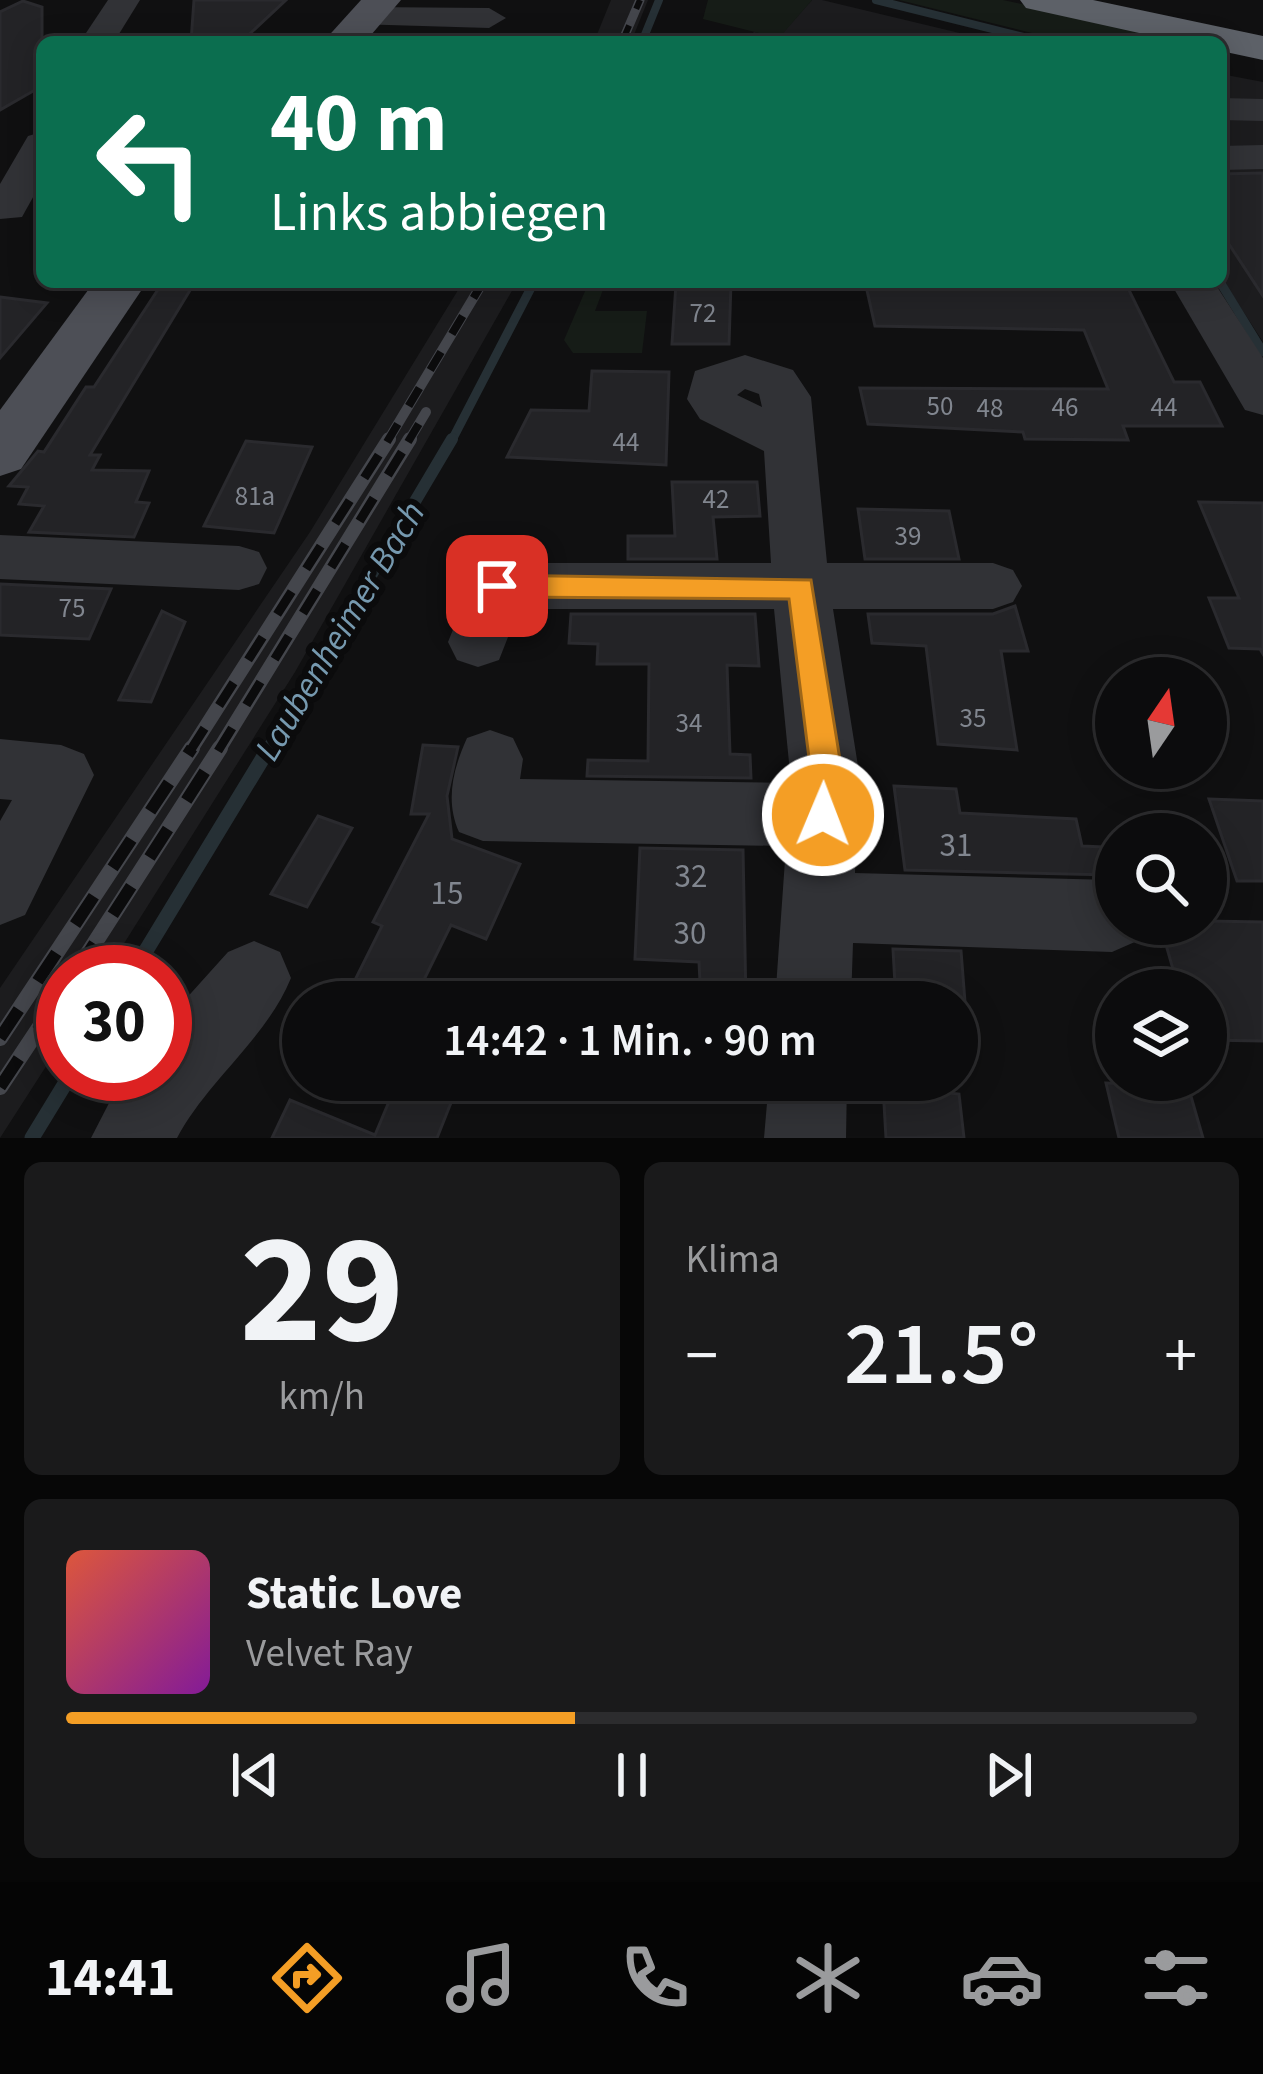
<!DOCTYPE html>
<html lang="de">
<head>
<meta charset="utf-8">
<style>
	:root { --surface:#0c0c0d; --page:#1a1a1b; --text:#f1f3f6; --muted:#9a9b9d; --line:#2c2c2e; --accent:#f49e25 }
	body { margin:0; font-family:"Source Sans 3",sans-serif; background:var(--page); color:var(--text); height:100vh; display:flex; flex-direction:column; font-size:45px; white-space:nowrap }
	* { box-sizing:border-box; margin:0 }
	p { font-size:39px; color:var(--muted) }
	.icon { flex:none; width:66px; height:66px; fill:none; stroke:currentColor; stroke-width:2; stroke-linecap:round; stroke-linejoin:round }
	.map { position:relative; height:1138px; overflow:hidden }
	.details { display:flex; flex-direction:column; gap:24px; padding:24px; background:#070707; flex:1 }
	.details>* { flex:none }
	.banner { position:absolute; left:36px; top:36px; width:1191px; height:252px; border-radius:18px; box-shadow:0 6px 30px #0003,0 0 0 3px var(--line); background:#0b6e4f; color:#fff; overflow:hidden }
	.needle { width:78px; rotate:13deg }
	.buttons { position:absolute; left:1095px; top:657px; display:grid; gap:24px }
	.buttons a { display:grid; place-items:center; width:132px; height:132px; border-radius:50%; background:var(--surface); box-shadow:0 6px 30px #0003,0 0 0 3px var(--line); font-size:60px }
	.speed { position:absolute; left:36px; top:945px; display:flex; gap:24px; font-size:60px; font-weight:700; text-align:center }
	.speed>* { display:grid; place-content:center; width:156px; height:156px; border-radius:50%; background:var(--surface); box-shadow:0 6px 30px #0003,0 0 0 3px var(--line); line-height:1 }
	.speed .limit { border:18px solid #d22; background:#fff; color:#111 }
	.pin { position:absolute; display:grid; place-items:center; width:102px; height:102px; color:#fff; margin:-51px; border-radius:24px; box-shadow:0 6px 18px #0006 }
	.me { position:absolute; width:132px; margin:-66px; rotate:1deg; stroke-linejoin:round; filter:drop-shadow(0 0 9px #0008) }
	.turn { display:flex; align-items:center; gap:42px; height:252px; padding:0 36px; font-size:54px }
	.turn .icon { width:156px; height:156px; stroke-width:2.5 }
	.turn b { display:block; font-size:84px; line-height:102px }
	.big { font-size:90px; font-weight:600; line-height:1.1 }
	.details .widget { flex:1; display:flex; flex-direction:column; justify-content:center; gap:18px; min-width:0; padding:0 42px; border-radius:18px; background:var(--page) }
	.details .dial { align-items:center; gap:0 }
	.dial b { font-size:156px; line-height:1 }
	.song { display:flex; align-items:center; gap:36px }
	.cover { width:144px; height:144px; border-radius:18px; background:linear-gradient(135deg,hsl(10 70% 55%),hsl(290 70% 35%)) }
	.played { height:12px; border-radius:6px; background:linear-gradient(90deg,var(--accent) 45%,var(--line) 45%) }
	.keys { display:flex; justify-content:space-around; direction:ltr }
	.heat { display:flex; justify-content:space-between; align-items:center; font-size:66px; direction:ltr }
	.details .tiles { flex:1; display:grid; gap:24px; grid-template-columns:1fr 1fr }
	.widget:last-child { grid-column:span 2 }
	.trip { position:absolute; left:282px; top:981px; width:696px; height:120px; border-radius:60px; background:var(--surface); box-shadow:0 6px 30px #0003,0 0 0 3px var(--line); font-weight:600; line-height:120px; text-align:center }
	.tabs { display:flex; height:192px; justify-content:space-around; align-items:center; background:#050505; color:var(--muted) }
	.tabs .icon { width:84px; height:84px }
	.tabs .on { color:var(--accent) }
	.tabs b { font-size:54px; color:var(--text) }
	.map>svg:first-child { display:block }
</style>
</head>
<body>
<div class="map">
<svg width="1263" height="1138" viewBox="0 0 1263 1138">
	<rect width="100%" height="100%" fill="#101011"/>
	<g fill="#1c1c1e">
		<polygon points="611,0 648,0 631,42 594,42"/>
		<polygon points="812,0 822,0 997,42 698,42 699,37 743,42 754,32 779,37"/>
		<polygon points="1221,74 1263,82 1263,342 1221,277"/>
		<polygon points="463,282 517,282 295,672 106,972 63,972 63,1040 0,1138 0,988 310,532"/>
	</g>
	<g fill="#161c17">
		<polygon points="708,0 812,0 779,38 703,19"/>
		<polygon points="899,0 1003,0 1194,42 1068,42"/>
		<polygon points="589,282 606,282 595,311 647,311 642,353 573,353 564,340"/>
	</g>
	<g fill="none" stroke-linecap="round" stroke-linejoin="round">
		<g stroke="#263035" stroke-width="8">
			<polyline points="876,0 1044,42"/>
			<polyline points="642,42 659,0"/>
		</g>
		<g stroke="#263035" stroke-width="9">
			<polyline points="1220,282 1263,352"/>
			<polyline points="451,442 534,282"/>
		</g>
		<polyline stroke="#263035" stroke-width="12" points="267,751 452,439"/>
		<g stroke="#263035" stroke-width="15">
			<polyline points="133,972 269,748"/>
			<polyline points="32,1138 71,1074"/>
		</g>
	</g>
	<g fill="#232326" stroke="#2a2a2e" stroke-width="3">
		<polygon points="194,0 286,0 241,42 191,42"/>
		<polygon points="23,1 42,7 42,86 0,110 0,12"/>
		<polygon points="1263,173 1263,296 1221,232 1221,174"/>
		<polygon points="163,282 195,282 90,455 100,455 92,470 149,471 136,502 149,503 134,537 29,532 44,506 19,504 28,487 9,486 38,451 44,452 86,387 94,387"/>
		<polygon points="731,282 729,344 672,344 676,284"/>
		<polygon points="866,286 1127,286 1174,382 1200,382 1222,426 1123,426 1128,440 1025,439 1023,432 868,424 860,388 1108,389 1084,330 875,326"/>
		<polygon points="0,297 47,303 0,358"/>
		<polygon points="592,371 669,372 666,465 507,457 531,410 589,411"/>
		<polygon points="246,441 312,447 274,533 204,526"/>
		<polygon points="672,482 757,482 760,516 713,517 717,559 628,559 628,536 675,536"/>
		<polygon points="1199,502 1263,503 1263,654 1260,649 1229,648 1209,598 1239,598"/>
		<polygon points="858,509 949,511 959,559 865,559"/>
		<polygon points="0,584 111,589 89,639 0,635"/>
		<polygon points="1015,606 1028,651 1001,651 1017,750 938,744 926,646 872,643 868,614 993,614"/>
		<polygon points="162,611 185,622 151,702 119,700"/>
		<polygon points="571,614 755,614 759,666 727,665 730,754 750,755 751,778 587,776 588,760 648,761 649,664 597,664 598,644 569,643"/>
		<polygon points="423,745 458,747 447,796 452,839 520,864 486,939 451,925 413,1002 344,1002 382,926 373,922 429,814 411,814"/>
		<polygon points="894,786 956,789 960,813 1076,819 1082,846 1103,847 1110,875 905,870"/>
		<polygon points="1209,799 1263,801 1263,881 1237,881"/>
		<polygon points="318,816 352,828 307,907 271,894"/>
		<polygon points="640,848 743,850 746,1002 701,1002 699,962 635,959"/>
		<polygon points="1206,921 1263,922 1263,1041 1206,1040 1206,990 1179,990 1160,924"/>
		<polygon points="893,949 961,951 965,1002 896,1002"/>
		<polygon points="398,1080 460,1080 437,1138 272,1138 290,1100 375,1135"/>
		<polygon points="1106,1083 1188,1086 1203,1138 1119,1138"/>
		<polygon points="883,1086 959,1094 964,1138 886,1138"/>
	</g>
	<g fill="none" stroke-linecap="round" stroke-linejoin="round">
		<g fill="#313236" fill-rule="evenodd">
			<polygon points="108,0 140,0 114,42 80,42"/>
			<polygon points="367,7 489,8 506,18 489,28 355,24 350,17"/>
			<polygon points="1221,98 1263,99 1263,121 1221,120"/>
			<polygon points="42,132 42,181 22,217 0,219 0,184 28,136"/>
			<polygon points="1263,145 1263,169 1221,170 1221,146"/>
			<polygon points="1170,282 1214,282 1263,358 1263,415 1245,410"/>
			<path d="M745 355 793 370 811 397 827 563H993L1013 570 1022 586 1013 602 993 609H833L858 766 855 873 1112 880 1116 924H1145L1137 941 1112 952 853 943 851 1002H775L786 846 483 841 459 832C445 801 453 769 467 738L490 730 513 738 523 759 520 779 791 783 774 609H519L499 660 478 667 457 660 448 642 477 570 497 563H771L764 451 700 419 687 399 695 371ZM745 389 759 394 762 407 737 395Z"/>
			<polygon points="0,535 239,546 259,552 267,568 259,584 239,590 0,579"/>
			<polygon points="0,739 61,745 84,754 94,775 25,915 0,925 0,821 12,800 0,799"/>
			<path d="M254 941 280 952 291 978C266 1039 208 1080 177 1138H91L124 1074H165V1022L228 952Z"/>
			<polygon points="769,1080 847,1080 846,1138 764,1138"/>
		</g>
		<g fill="#4d4f56" fill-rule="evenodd">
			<polygon points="361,0 401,0 365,42 323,42"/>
			<polygon points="94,282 147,282 21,469 0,476 0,410"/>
		</g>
		<polygon fill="#5d6168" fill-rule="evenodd" points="1020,0 1093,0 1263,36 1263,60 1221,51 1221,42 1180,42 1026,8"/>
		<defs>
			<polyline id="rail-far3" points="622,42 640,0"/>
			<g id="rail-far2">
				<polyline points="387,442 483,282"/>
				<polyline points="408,442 426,412"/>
			</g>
			<g id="rail-far1">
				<polyline points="190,751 389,439"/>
				<polyline points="218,751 410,439"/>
			</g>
			<g id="rail">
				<polyline points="76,972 220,748"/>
				<polyline points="0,1038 192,748"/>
				<polyline points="0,1087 63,992"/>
			</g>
		</defs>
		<use href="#rail-far3" stroke="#44464c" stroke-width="9"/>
		<use href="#rail-far2" stroke="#44464c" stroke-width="10"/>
		<use href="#rail-far1" stroke="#44464c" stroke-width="14"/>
		<use href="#rail" stroke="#44464c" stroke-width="16"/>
		<use href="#rail-far3" stroke="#0b0b0c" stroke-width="6" stroke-dasharray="18" stroke-linecap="butt"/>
		<use href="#rail-far2" stroke="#0b0b0c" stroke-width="8" stroke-dasharray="21" stroke-linecap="butt"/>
		<use href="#rail-far1" stroke="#0b0b0c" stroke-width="9" stroke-dasharray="27" stroke-linecap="butt"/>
		<use href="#rail" stroke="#0b0b0c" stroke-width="12" stroke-dasharray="34" stroke-linecap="butt"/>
	</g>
	<polygon fill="#f49e25" stroke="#9f6718" stroke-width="3" points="497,575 811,580 841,766 834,826 823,830 811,826 806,815 810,766 789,599 497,597 483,586"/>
	<g text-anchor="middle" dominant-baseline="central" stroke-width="12" stroke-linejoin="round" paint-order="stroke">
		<g font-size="27" fill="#81868f">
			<text x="703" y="313">72</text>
			<text x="940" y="406">50</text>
			<text x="1065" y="407">46</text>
			<text x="1164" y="407">44</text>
			<text x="990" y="408">48</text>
			<text x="626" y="442">44</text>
			<text x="255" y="496">81a</text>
			<text x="716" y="499">42</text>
			<text x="908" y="536">39</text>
			<text x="72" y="608">75</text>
			<text x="973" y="718">35</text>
			<text x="689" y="723">34</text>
		</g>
		<g font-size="33" fill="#81868f">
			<text x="956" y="845">31</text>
			<text x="691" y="876">32</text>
			<text x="447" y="893">15</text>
			<text x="690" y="933">30</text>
		</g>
		<g font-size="36" font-style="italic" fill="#7699af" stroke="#0b0b0c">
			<text transform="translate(340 631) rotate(-59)">Laubenheimer Bach</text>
		</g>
	</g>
</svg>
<div class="buttons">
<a><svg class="needle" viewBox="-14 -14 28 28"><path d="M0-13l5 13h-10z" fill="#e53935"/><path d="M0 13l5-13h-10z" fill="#9a9b9d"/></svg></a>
<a><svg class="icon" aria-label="search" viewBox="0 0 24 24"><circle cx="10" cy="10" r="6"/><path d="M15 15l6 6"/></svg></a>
<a><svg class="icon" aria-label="layers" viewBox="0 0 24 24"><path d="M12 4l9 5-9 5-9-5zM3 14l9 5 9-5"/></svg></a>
</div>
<div class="speed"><div class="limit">30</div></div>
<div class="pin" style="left:497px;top:586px;background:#d93025"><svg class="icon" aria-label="arrive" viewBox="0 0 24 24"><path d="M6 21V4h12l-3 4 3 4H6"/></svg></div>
<svg class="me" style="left:823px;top:815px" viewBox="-20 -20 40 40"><circle r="17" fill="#f49e25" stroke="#fff" stroke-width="3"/><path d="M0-11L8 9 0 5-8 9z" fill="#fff"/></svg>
<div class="trip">14:42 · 1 Min. · 90 m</div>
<div class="banner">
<div class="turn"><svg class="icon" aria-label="left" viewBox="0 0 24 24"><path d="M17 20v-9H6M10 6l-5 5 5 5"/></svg><div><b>40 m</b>Links abbiegen</div></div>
</div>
</div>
<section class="details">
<div class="tiles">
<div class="widget dial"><b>29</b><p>km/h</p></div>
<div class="widget"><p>Klima</p>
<div class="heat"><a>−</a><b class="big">21.5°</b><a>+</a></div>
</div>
<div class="widget">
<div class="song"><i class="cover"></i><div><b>Static Love</b><p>Velvet Ray</p></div></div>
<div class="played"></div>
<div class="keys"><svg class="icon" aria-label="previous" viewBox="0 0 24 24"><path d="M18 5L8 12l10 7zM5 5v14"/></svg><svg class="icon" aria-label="pause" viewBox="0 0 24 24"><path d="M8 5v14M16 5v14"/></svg><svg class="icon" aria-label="next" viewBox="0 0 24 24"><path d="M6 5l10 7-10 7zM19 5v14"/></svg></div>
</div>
</div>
</section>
<nav class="tabs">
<b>14:41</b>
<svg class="icon on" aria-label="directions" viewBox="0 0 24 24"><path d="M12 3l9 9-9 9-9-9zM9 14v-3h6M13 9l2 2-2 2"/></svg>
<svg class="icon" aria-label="music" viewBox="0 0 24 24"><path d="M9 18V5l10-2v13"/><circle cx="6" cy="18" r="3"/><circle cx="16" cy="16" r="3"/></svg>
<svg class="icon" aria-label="phone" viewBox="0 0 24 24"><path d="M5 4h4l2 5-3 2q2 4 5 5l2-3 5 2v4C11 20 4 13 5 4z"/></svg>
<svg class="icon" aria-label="climate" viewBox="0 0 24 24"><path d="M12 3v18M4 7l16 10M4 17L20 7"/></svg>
<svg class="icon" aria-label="car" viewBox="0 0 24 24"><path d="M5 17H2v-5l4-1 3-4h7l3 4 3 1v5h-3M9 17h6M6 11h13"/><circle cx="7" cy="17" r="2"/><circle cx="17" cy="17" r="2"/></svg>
<svg class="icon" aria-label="filters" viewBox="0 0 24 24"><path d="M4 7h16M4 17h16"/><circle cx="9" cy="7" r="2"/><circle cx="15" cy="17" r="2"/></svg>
</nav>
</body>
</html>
